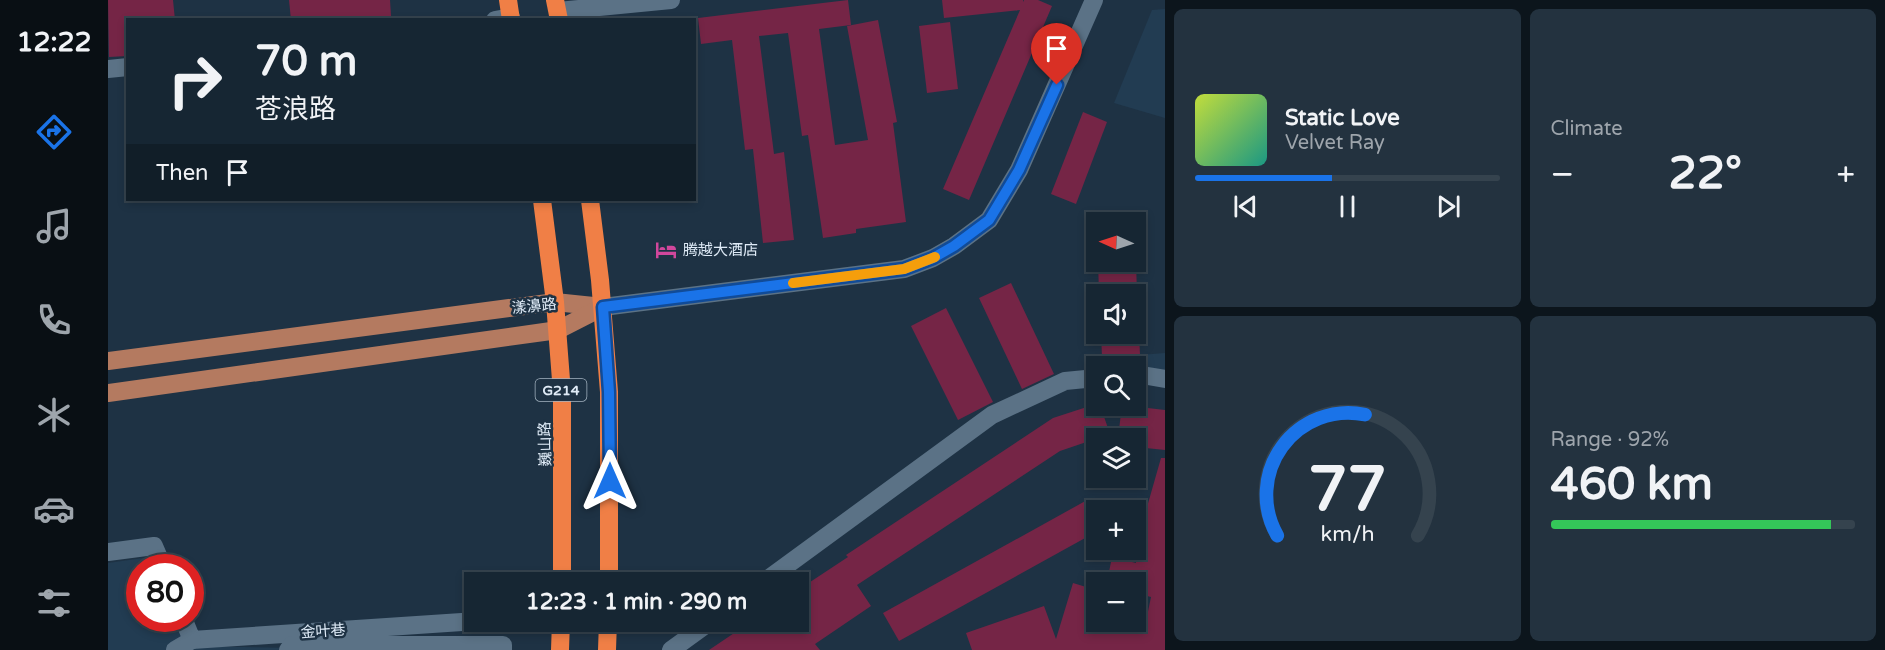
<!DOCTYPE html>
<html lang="en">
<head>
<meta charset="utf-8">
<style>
	:root { --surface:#162633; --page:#23323f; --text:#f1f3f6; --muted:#9ea5ac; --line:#35434e; --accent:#1a73e8 }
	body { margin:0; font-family:"Varela Round","Noto Sans SC",sans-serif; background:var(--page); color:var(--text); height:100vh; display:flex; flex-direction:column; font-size:22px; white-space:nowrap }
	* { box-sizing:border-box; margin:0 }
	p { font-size:20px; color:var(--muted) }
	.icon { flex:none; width:33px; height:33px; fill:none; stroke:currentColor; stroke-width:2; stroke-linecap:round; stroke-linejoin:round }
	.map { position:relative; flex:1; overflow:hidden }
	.drawer { display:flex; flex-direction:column; gap:9px; padding:9px; background:#0c151c; width:720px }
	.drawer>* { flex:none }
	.guide { position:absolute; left:18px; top:18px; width:570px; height:183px; border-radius:0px; box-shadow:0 3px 9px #0003,0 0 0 2px var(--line); background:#162633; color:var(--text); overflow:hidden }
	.needle { width:39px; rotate:273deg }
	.fabs { position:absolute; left:978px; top:212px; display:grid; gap:12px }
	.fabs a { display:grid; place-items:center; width:60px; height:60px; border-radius:0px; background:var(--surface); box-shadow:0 3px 9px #0003,0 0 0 2px var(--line); font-size:30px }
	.speed { position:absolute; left:18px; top:554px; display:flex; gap:12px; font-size:30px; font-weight:700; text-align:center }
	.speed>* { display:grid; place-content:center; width:78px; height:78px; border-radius:50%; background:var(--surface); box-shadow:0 3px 9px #0003,0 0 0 2px var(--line); line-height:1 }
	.speed .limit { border:9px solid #d22; background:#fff; color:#111 }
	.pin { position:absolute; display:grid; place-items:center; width:51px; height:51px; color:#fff; margin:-62px -26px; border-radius:50% 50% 50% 0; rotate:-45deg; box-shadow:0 0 6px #0007 }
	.pin .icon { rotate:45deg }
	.me { position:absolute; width:66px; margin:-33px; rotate:0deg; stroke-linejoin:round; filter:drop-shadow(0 0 4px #0008) }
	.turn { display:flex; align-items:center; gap:21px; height:126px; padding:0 30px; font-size:27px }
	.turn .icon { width:78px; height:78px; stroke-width:2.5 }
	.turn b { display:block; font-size:42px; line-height:51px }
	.then { display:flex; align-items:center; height:57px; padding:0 30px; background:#0003; gap:12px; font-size:22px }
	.big { font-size:45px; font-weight:800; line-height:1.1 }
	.drawer .card { flex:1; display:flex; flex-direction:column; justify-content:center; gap:9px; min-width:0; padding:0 21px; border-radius:9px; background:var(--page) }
	.drawer .dial { align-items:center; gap:0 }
	.dial svg { height:156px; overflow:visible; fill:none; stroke:var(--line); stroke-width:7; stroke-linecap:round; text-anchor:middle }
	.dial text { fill:var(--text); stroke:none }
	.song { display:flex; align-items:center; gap:18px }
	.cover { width:72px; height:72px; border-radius:9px; background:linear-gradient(135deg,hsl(70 70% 55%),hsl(170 70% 35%)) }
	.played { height:6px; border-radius:3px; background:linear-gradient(90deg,var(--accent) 45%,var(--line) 45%) }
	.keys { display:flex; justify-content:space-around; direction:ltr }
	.heat { display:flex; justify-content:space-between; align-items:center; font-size:33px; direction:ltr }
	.charge { height:9px; border-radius:4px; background:linear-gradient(90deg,#34c759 92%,var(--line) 0) }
	.drawer .tiles { flex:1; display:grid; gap:9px; grid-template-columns:repeat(2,1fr) }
	.trip { position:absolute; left:356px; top:572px; width:345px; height:60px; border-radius:0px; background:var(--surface); box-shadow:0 3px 9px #0003,0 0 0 2px var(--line); font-weight:800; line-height:60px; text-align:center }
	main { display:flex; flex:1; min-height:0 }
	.dock { display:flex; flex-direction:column; width:108px; justify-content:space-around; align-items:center; background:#090f14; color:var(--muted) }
	.dock .icon { width:42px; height:42px }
	.dock .active { color:var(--accent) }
	.dock b { font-size:27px; color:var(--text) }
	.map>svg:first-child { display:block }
</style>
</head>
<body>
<main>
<nav class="dock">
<b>12:22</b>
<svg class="icon active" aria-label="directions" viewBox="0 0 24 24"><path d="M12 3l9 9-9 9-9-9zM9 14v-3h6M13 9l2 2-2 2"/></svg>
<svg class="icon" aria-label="music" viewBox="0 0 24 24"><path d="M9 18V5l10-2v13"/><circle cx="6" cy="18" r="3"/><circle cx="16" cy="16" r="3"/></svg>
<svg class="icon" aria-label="phone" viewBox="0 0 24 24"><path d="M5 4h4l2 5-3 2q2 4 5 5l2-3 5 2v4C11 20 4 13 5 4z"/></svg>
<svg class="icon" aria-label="climate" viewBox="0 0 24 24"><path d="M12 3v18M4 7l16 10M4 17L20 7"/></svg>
<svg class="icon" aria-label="car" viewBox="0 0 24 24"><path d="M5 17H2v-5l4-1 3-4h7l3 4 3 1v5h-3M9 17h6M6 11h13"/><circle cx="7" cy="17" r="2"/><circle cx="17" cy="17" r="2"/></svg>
<svg class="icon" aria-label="filters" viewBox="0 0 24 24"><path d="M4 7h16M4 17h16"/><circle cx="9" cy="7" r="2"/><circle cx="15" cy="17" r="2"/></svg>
</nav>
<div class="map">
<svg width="1057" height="650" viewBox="0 0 1057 650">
	<rect width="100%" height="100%" fill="#1e3244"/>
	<g fill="#223c52">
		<polygon points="1057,9 1057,118 1006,103 1044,10"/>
		<polygon points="1057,353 1057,372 1033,368 1032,355"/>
		<polygon points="42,557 47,567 32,567 32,618 72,618 86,646 292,650 0,650 0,563"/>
	</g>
	<g fill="#752546">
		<polygon points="0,0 65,0 67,20 20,20 20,56 1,57"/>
		<polygon points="181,0 282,0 283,16 239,20 183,20"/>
		<polygon points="740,0 743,25 711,29 727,145 760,140 739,26 770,20 789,122 785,123 798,222 748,229 748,233 715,238 700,135 694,136 680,33 651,36 666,154 676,152 686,240 655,243 645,149 637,150 624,40 593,44 590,18"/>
		<polygon points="834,0 915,0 915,2 916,0 930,0 944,6 861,200 835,189 912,10 836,18"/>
		<polygon points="842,22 850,89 819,93 811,26"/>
		<polygon points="975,112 999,122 968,204 943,194"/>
		<polygon points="990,261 1028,261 1029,294 991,294"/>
		<polygon points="903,283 946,374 914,389 871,298"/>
		<polygon points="838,308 885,402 850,420 803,326"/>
		<polygon points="993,333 1031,333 1032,355 994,357"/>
		<polygon points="988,404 992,405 1002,434 952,451 749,585 763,606 707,644 712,650 601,650 644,621 690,621 690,590 740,557 738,555 945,418"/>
		<polygon points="1014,405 1057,410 1057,450 1028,447 1028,438 1010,438"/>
		<polygon points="1053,458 1057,458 1057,650 864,650 858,633 936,606 948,639 965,583 988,590 988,621 1038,621 1043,597 1028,593 1028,582 999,582 1004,557 1028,563 1028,504 1039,507"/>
		<polygon points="981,499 988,511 988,532 791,641 775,613"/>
	</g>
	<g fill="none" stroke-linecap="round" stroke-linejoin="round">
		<g stroke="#5b7286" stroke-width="18">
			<polyline points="450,11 563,0"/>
			<polyline points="387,20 403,17"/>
			<polyline points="0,69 20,67"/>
			<polyline points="495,307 796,269 825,258 846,246 881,220 911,170 986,0"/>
			<polyline points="1028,374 1057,379"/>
			<polyline points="0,552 46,546 55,567"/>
			<polyline points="656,582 884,415 957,381 988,378"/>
			<polyline points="75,618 84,640 369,621"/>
			<polyline points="67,650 84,640"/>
			<polyline points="180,650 184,645 395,645 395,650"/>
			<polyline points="563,650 603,621"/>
		</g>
		<g stroke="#b47a60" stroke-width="18">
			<polyline points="0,361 447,302 495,307"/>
			<polyline points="0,393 450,330 495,307"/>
		</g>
		<g stroke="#f07f46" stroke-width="18">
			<polyline points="400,0 403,20"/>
			<polyline points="447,0 451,20"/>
			<polyline points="434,200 447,302 454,393 454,582"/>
			<polyline points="482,200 492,280 501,392 501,582"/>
			<polyline points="452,650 453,621"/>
			<polyline points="499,650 500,621"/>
		</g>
	</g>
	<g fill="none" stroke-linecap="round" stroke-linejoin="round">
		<defs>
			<polyline id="route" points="502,481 501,392 495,307 796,269 825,258 846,246 881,220 911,170 949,85"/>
		</defs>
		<use href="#route" stroke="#114b97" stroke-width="15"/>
		<use href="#route" stroke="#1a73e8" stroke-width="10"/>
		<polyline stroke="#f59e0b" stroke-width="10" points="685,283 796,269 827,257"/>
	</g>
	<defs>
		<symbol id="hotel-bare" viewBox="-9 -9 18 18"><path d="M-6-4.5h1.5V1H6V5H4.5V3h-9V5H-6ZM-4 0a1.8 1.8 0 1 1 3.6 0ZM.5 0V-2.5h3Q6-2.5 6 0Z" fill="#d1479c" stroke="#1e3244" stroke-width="2.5" paint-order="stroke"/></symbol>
	</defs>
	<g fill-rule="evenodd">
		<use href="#hotel-bare" x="543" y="235" width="30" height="30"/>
	</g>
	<g text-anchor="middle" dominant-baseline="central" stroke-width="5" stroke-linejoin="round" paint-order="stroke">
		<rect fill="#1e3244" stroke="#a5b4c1" stroke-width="1.5" x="427.5" y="379" width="51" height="22" rx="4.5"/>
		<g font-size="14" font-weight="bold" fill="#dfebf7">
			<text x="453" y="390">G214</text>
		</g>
		<g font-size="15" fill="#dfebf7" stroke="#1e3244" text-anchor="start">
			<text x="575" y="250">腾越大酒店</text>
		</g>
		<g font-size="15" fill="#dfebf7" stroke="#1e3244">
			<text transform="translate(426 306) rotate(-6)">漾濞路</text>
			<text transform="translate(437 444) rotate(-91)">巍山路</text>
			<text transform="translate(215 631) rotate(-4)">金叶巷</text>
		</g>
	</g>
</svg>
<div class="fabs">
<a><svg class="needle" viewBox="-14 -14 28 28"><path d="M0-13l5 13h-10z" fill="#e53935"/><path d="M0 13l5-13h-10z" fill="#9ea5ac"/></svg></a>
<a><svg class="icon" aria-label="sound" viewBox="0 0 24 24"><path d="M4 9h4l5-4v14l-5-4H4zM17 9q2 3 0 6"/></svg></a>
<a><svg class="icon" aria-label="search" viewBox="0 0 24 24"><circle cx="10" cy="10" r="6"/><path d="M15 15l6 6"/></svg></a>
<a><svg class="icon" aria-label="layers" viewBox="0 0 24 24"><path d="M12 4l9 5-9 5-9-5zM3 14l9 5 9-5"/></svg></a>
<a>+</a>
<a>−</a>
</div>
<div class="speed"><div class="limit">80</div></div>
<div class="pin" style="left:949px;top:85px;background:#d93025"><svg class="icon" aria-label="arrive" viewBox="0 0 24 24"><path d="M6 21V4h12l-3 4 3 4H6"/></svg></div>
<svg class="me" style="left:502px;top:481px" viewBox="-20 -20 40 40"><path d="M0-17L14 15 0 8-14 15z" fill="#1a73e8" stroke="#fff" stroke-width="4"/></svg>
<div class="trip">12:23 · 1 min · 290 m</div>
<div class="guide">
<div class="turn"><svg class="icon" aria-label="right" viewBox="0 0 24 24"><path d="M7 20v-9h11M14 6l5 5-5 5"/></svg><div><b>70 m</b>苍浪路</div></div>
<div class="then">Then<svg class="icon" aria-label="arrive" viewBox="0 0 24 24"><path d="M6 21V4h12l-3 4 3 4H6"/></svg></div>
</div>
</div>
<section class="drawer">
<div class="tiles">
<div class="card">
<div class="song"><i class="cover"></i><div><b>Static Love</b><p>Velvet Ray</p></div></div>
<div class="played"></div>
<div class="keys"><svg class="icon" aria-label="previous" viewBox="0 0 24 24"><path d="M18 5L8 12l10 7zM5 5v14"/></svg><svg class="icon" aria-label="pause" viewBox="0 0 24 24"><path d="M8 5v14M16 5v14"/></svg><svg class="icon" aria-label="next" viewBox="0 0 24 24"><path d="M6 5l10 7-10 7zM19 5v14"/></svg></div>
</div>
<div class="card"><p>Climate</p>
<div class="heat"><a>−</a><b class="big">22°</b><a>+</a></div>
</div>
<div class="card dial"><svg viewBox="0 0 100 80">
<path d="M14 69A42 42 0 1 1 86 69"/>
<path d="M14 69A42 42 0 0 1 59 7" stroke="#1a73e8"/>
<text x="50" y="56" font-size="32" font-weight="700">77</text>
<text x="50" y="72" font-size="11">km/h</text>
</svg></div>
<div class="card"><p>Range · 92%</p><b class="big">460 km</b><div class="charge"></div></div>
</div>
</section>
</main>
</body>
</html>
